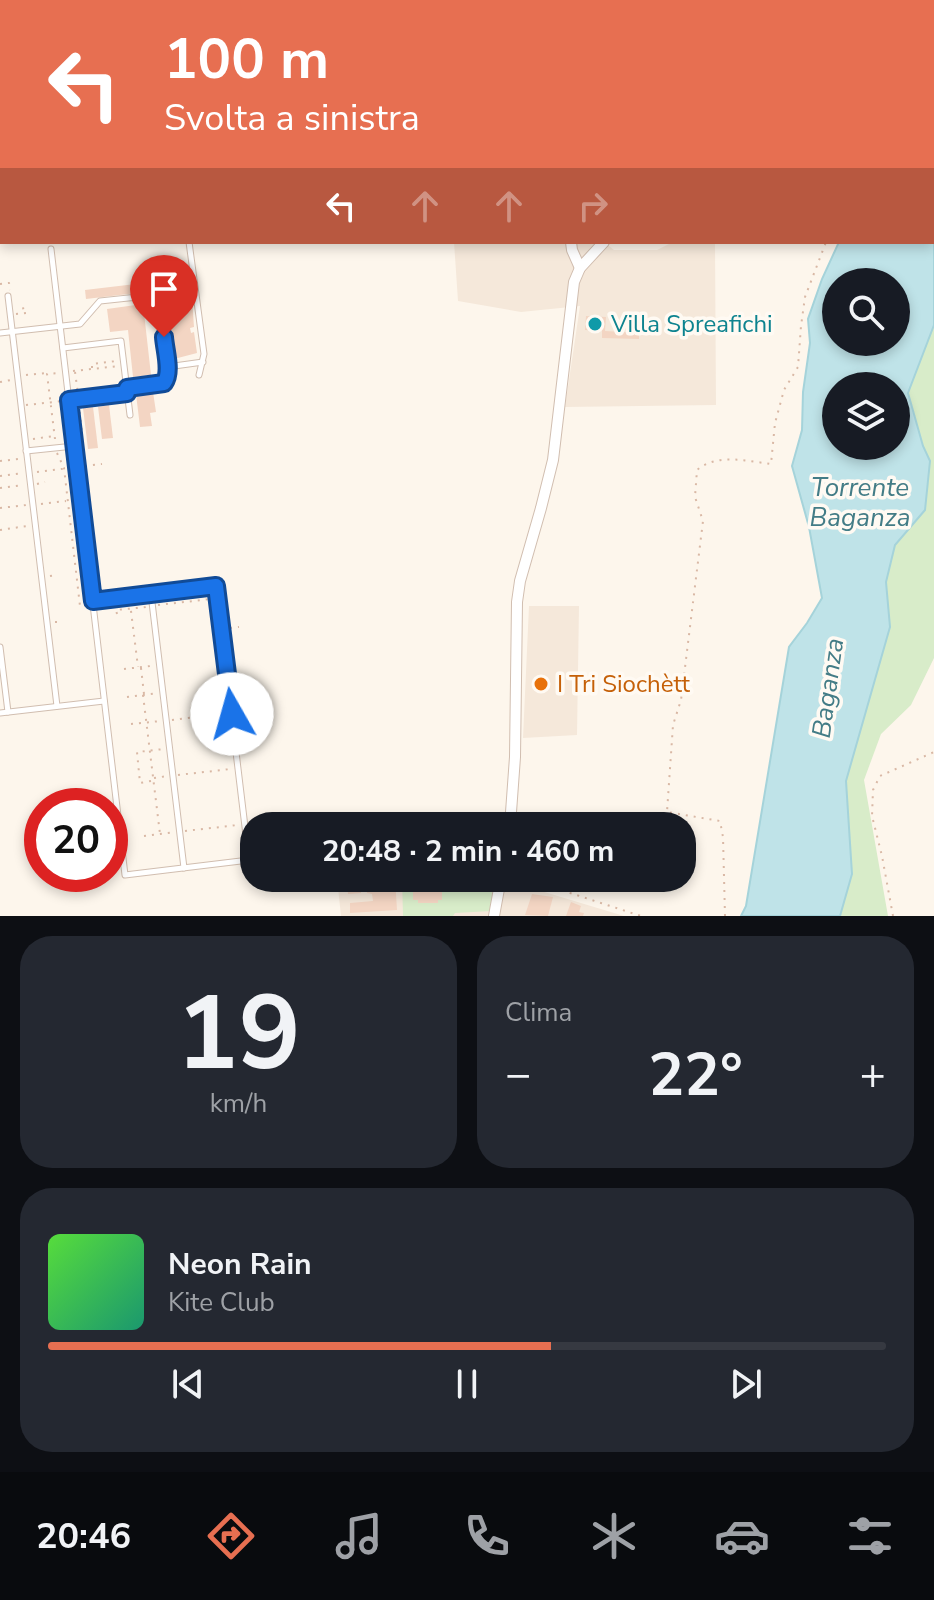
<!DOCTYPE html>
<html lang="it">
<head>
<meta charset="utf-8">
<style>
	:root { --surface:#171b24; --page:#242831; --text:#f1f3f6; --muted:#9ea1a6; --line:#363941; --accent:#e76f51 }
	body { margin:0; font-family:"Nunito Sans",sans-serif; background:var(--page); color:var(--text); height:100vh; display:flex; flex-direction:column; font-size:30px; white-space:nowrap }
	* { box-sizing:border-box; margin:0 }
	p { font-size:26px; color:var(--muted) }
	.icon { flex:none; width:44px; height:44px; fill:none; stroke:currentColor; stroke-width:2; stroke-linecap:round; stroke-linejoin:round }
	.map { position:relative; height:916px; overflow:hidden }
	.panel { display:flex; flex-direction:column; gap:20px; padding:20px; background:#0d0f14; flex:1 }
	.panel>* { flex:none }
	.guide { position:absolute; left:0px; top:0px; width:934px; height:244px; box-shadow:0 4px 12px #0003; background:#e76f51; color:#fff; overflow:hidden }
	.controls { position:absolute; left:822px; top:268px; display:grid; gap:16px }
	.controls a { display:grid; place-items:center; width:88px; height:88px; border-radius:50%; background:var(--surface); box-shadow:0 4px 12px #0003; font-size:40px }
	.speed { position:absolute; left:24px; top:788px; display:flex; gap:16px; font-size:40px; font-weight:700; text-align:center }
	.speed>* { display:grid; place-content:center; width:104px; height:104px; border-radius:50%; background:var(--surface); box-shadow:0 4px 12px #0003; line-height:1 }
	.speed .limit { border:12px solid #d22; background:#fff; color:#111 }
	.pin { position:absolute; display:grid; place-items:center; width:68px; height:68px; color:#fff; margin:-82px -34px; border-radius:50% 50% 50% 0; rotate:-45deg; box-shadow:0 0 8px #0007 }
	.pin .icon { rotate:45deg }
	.me { position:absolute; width:88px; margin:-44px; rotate:353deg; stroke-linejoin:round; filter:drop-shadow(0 0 6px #0008) }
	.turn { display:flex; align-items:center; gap:28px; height:168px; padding:0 32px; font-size:36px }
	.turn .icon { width:104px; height:104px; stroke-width:2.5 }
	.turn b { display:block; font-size:56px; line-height:68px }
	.lanes { display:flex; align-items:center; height:76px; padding:0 32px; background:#0003; justify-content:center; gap:40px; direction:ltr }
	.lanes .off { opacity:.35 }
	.big { font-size:60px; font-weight:700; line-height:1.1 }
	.panel .widget { flex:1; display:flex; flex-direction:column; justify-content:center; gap:12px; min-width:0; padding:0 28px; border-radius:32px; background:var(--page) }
	.panel .dial { align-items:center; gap:0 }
	.dial b { font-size:104px; line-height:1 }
	.song { display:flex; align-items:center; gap:24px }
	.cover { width:96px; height:96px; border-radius:12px; background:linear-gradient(135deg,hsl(110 70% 55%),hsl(160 70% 35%)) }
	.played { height:8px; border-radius:4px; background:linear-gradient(90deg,var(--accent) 60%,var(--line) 60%) }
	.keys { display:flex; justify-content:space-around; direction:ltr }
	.heat { display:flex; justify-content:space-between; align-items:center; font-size:44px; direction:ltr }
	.panel .tiles { flex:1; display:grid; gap:20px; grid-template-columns:1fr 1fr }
	.widget:last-child { grid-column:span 2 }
	.trip { position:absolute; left:240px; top:812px; width:456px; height:80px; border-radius:32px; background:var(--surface); box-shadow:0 4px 12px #0003; font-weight:700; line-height:80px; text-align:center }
	.tabs { display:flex; height:128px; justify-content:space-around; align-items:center; background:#090b0e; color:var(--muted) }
	.tabs .icon { width:56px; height:56px }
	.tabs .on { color:var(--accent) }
	.tabs b { font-size:36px; color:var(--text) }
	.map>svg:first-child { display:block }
</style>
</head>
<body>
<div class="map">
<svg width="934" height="916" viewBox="0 0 934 916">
	<rect width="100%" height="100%" fill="#fdf6ec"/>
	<g fill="#f5e8da">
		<polygon points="454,242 604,242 614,250 657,250 673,242 715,242 716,405 565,407 580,306 521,312 458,301"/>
		<polygon points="529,606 579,606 577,735 523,738"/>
		<polygon points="337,878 498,878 624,916 341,916"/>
	</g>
	<g fill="#d8ecc9">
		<polygon points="934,325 934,658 911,705 881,734 864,780 888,916 840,916 852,874 846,781 890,627 886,582 895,545 925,510 930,461 923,446 908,393"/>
		<polygon points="402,878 495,878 491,911 455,913 453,916 403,916"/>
	</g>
	<path fill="#bfe3e8" stroke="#a5d3da" stroke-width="2" fill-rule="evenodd" d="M932 60 934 67V325L908 393 923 446 930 461 925 510 895 545 886 582 890 627 846 781 852 874 840 916H741L746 906 789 647 807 623 822 598 809 527 792 466 802 430 803 392 810 343 808 319 822 279 839 242H932ZM836 282H896V342H836ZM836 386H896V446H836Z"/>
	<g fill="#f3d5c3">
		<polygon points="161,281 162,290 86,299 85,290"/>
		<polygon points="192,298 194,327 190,328 191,333 194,332 197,353 174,359 169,306 180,304 180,300"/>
		<polygon points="143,304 151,375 133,377 128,330 110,332 107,309"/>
		<polygon points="586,316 606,317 605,331 639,333 639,339 602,338 602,331 585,330"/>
		<polygon points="153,392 156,412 150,413 152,426 140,427 136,394"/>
		<polygon points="109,405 113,438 102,439 98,407"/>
		<polygon points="93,407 98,448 88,449 83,408"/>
		<polygon points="347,878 360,878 361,893 348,894"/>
		<polygon points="395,878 397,910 350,913 350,903 373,901 372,894 367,893 366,879"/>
		<polygon points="418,886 438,886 438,890 442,890 442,900 438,900 438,903 418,903 418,900 413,900 413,889 418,889"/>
		<polygon points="532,894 553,897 548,916 525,915"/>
		<polygon points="571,902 581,906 579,912 584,913 583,916 566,916"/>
	</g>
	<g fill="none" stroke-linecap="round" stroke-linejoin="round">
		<defs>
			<g id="service">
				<polyline points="0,176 2,175"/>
				<polyline points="189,242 204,354 199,375"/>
				<path d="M51 249C76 458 100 667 125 875L249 860 216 586 93 601"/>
				<polyline points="8,296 57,706"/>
				<polyline points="0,333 80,324 100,301 147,296 161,299"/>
				<polyline points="63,348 121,341 130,415"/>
				<polyline points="167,367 203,362"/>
				<path d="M127 388 162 384 167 380 168 373 160 301C168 292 184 293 194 285"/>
				<polyline points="69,400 127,393"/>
				<polyline points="26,451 74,446"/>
				<polyline points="151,594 184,868"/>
				<polyline points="0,647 8,712"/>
				<polyline points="0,713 104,701"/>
			</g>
			<g id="minor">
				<polyline points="53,2 54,0"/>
				<polyline points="0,157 2,156"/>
				<polyline points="571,242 572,250 580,268"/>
				<polyline points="510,826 515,757 517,602 520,581 541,508 553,460 574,282 580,268 604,242"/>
				<polyline points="494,916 501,878"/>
			</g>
			<polyline id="tertiary" points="690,0 690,2"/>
			<g id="trunk">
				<polyline points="436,0 447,2"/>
				<polyline points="491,0 497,2"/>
				<polyline points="170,2 175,0"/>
				<polyline points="225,2 230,0"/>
				<polyline points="273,2 281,0"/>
				<polyline points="779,2 780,0"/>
				<polyline points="0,63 2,63"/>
				<polyline points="0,88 2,87"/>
				<polyline points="0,101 2,101"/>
				<polyline points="932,210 934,212"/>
				<polyline points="932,224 934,225"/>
			</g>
		</defs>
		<use href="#service" stroke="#d1beb0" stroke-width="7"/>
		<use href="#minor" stroke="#d1beb0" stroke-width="12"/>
		<use href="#tertiary" stroke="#d1beb0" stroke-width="14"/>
		<use href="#trunk" stroke="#dad1cd" stroke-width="18"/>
		<g stroke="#d9b8a5" stroke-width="2" stroke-dasharray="2 6" stroke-linecap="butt">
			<polyline points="534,0 539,2"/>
			<polyline points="614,2 614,0"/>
			<polyline points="0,43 2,42"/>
			<polyline points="0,228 2,228"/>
			<polyline points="0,284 9,283 10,290"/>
			<polyline points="16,314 26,313 25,308 18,309"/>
			<polyline points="92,368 92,364 117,361"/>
			<polyline points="73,371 119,366"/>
			<polyline points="75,372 78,394"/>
			<polyline points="26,375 47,373"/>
			<polyline points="0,382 11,380"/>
			<polyline points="79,404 82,433"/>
			<polyline points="26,405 63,401"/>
			<polyline points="33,439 54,436"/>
			<polyline points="55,439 47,374 59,373"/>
			<polyline points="57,453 64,468 80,606 87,605"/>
			<polyline points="0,461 19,459"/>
			<polyline points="85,466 102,464"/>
			<polyline points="37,472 70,468"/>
			<polyline points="0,476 23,473"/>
			<polyline points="37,484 45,482"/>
			<polyline points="0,488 23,485"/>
			<polyline points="41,504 66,501"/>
			<polyline points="0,508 27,505"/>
			<polyline points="0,530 27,526"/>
			<polyline points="50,576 56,575"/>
			<polyline points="130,603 138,667"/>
			<polyline points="158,605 211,599"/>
			<polyline points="117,614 116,610 147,607"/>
			<polyline points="55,622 62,622"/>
			<polyline points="230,628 239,627"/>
			<polyline points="141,668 144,694"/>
			<polyline points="124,669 151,666"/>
			<polyline points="143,695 160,834"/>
			<polyline points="127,697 158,693"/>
			<polyline points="172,720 225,713"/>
			<polyline points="131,724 161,721"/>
			<polyline points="178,775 231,769"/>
			<polyline points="154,778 168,776"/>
			<polyline points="151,781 140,783 137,752 164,749"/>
			<polyline points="185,831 238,825"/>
			<polyline points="144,836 175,832"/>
			<polyline points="524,878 641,916"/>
			<path d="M725 916 723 837 720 821 667 812 673 725 681 700 703 521 695 497 697 470C717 453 747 461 771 464L775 423 784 390 798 367 801 326 805 297 826 242"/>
			<polyline points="893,916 882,856 872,816 873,790 880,776 934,752"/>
		</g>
		<use href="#service" stroke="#fff" stroke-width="5"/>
		<use href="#minor" stroke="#fff" stroke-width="10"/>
		<use href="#tertiary" stroke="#fff" stroke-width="12"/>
		<use href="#trunk" stroke="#f9c8a4" stroke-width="16"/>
	</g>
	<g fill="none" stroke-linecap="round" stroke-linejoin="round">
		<defs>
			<path id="route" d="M164 337C165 351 172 372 164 383L127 388V393L69 400 93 601 216 586 232 714"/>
		</defs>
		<use href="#route" stroke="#114b97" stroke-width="20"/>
		<use href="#route" stroke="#1a73e8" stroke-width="14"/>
	</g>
	<circle fill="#0f9aa8" stroke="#fffaf3" stroke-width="3" cx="595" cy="324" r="8"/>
	<circle fill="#e8710a" stroke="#fffaf3" stroke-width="3" cx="541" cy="684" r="8"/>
	<g text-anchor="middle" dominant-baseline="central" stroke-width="7" stroke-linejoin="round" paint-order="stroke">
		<g font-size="24" fill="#0d838f" stroke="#fffaf3" text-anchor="start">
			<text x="611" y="324">Villa Spreafichi</text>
		</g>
		<g font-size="24" fill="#c56008" stroke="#fffaf3" text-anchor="start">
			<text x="557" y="684">I Tri Siochètt</text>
		</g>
		<g font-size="26" font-style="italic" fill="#437c86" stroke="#fffaf3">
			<text x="860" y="487">Torrente<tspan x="860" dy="30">Baganza</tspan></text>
			<text transform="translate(828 688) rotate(-82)">Baganza</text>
		</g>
	</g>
</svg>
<div class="controls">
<a><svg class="icon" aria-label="search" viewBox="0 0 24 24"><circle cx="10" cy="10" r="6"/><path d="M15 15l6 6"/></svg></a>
<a><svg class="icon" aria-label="layers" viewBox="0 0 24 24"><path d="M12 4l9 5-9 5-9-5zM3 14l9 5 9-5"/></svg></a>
</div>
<div class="speed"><div class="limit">20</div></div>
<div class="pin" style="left:164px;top:337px;background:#d93025"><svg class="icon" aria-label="arrive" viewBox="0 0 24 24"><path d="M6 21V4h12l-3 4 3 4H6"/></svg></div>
<svg class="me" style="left:232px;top:714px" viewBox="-20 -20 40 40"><circle r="19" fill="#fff"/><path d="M0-13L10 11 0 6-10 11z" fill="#1a73e8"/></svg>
<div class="trip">20:48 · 2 min · 460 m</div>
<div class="guide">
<div class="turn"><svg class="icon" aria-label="left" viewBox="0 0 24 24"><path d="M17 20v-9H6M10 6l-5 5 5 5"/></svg><div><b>100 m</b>Svolta a sinistra</div></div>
<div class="lanes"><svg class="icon" aria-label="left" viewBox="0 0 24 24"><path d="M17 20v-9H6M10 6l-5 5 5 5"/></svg><svg class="icon off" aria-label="ahead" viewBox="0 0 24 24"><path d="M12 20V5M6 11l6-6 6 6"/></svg><svg class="icon off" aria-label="ahead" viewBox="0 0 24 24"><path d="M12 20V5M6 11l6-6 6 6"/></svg><svg class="icon off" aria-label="right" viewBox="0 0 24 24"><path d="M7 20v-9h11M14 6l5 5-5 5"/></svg></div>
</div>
</div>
<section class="panel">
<div class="tiles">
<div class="widget dial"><b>19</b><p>km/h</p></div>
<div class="widget"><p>Clima</p>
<div class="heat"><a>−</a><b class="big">22°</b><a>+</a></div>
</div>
<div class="widget">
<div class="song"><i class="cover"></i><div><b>Neon Rain</b><p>Kite Club</p></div></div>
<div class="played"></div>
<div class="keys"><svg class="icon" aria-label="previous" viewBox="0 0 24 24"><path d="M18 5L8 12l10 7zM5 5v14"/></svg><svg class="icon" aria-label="pause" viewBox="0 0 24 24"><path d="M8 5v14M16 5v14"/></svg><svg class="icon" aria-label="next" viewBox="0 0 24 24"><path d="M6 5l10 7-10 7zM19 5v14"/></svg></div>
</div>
</div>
</section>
<nav class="tabs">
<b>20:46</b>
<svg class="icon on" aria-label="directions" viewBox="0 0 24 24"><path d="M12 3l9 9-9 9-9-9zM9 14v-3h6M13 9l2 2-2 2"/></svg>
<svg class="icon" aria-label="music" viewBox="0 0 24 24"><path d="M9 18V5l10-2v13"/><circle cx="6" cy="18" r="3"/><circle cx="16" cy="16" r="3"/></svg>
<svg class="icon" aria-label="phone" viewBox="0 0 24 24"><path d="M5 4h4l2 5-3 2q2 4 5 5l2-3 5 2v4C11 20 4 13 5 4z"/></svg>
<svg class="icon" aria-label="climate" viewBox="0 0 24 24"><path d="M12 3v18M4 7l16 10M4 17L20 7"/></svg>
<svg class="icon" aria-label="car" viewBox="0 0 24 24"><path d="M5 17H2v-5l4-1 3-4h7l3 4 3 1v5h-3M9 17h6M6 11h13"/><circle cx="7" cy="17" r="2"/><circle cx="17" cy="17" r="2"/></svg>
<svg class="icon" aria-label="filters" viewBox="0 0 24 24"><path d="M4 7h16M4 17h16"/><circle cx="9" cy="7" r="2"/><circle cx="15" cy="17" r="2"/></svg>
</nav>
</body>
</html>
